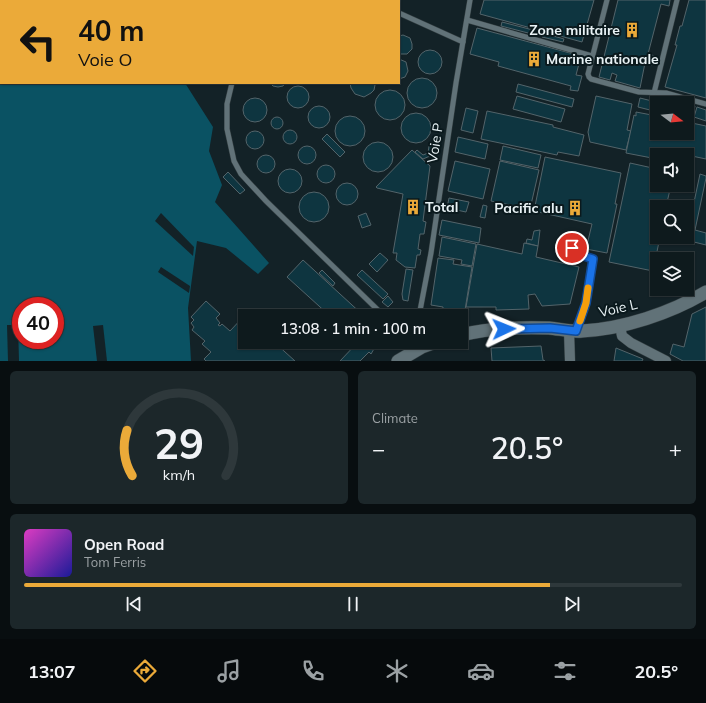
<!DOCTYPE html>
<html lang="en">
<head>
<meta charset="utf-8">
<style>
	:root { --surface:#0e1a1d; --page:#1c272a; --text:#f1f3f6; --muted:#9ba1a4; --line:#2e383b; --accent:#ebaa39 }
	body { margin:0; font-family:Mulish,sans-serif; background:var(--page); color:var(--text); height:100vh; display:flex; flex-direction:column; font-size:15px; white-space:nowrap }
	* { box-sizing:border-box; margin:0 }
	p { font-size:13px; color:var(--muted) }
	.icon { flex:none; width:22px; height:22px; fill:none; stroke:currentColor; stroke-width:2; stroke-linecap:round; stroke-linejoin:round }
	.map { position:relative; height:361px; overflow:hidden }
	.details { display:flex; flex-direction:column; gap:10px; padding:10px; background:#080e10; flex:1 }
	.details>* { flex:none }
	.guide { position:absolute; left:0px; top:0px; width:400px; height:84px; box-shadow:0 1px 3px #0004,0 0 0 1px var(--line); background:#ebaa39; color:#111; overflow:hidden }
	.needle { width:26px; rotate:106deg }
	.fabs { position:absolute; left:650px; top:96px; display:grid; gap:8px }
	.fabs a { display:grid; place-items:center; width:44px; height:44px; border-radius:0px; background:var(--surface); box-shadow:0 1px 3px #0004,0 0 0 1px var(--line); font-size:20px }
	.speed { position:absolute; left:12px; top:297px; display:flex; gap:8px; font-size:20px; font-weight:700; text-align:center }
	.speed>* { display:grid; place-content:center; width:52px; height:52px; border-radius:50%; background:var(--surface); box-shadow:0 1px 3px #0004,0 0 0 1px var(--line); line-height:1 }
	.speed .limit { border:6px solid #d22; background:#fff; color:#111 }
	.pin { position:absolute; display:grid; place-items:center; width:34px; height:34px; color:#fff; margin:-17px; border:2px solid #fff; border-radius:50%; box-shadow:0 1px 4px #0007 }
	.me { position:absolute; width:44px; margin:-22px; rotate:88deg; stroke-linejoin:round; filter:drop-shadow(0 0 3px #0008) }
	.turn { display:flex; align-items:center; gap:14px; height:84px; padding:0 12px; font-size:18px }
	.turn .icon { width:52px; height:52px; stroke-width:2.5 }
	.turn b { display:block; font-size:28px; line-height:34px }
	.big { font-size:30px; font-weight:600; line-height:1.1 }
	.details .card { flex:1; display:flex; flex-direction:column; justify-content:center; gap:6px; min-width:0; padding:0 14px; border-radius:6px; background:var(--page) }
	.details .dial { align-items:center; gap:0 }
	.dial svg { height:104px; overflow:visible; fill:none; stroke:var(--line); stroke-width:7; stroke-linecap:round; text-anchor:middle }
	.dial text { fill:var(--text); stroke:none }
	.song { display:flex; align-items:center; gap:12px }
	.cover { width:48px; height:48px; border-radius:6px; background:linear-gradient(135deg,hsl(310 70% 55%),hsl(240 70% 35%)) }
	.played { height:4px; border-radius:2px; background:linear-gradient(90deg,var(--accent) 80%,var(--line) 80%) }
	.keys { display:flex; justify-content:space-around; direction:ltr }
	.heat { display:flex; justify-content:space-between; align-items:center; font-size:22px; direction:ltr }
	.details .tiles { flex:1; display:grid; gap:10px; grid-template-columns:1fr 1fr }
	.card:last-child { grid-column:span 2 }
	.trip { position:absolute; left:238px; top:309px; width:230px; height:40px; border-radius:0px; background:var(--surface); box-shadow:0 1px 3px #0004,0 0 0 1px var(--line); font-weight:600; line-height:40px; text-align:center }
	.dock { display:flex; height:64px; justify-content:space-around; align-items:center; background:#060a0c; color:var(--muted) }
	.dock .icon { width:28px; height:28px }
	.dock .active { color:var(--accent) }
	.dock b { font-size:18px; color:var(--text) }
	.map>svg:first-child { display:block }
</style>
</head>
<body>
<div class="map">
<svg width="706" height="361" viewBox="0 0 706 361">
	<rect width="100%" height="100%" fill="#132227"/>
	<path fill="#0a5263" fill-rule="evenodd" d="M0 0H238L1 1V83H185L213 127 209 151 222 185 215 202 269 263 258 274 226 248 197 241 188 308 191 361H0ZM21 306H55V340H21Z"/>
	<g fill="#132227">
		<polygon points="161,213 194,247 193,256 155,221"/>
		<polygon points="161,267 190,286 189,293 158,272"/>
		<polygon points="7,325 18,325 19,361 8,361"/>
		<polygon points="103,325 107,361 97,361 93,326"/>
	</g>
	<g fill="#0e3540" stroke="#53646a">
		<polygon points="484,0 594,0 582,42 480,14"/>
		<polygon points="618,0 670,0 669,6 661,4 648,54 655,56 652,65 645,63 640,88 615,81 617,75 612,73 610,80 599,77"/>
		<polygon points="689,0 706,0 706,98 665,87 677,45 675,45 680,26 682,26"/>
		<polygon points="502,22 533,30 532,34 501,26"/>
		<polygon points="477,28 581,56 576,75 582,76 578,91 570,90 571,86 498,66 499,62 470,54"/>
		<polygon points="543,33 564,39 563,42 542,37"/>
		<polygon points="403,35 410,38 412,44 412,49 407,54 399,54 399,36"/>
		<circle cx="430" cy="62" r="12"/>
		<polygon points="399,59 406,62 408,71 405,77 399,79"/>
		<circle cx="422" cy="93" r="15"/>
		<polygon points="270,83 285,83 283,86 278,87 273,86"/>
		<polygon points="350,83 375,83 375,85 374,90 371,93 364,97 355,94 351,88"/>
		<polygon points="518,84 574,99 572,107 516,92"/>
		<circle cx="298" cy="97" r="11"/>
		<circle cx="390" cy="105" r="15"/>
		<polygon points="517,96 565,109 561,122 513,109"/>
		<polygon points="596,96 632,104 627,130 631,131 626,150 590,142 588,132"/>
		<circle cx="255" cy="110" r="12"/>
		<polygon points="640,98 652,101 650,110 638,107"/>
		<polygon points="663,98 683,103 662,103"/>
		<polygon points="687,104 695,106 692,119 687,118"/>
		<circle cx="319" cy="117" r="11"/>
		<polygon points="697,107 706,110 706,121 694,117"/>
		<polygon points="466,108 478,111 473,133 461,130"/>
		<polygon points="487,111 553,125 553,127 584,135 579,156 558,152 557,155 481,139"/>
		<polygon points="636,112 657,116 657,133 687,133 687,122 706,126 706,159 654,148 652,158 626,153 634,115 636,116"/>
		<circle cx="416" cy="128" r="15"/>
		<circle cx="350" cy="131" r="15"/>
		<circle cx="277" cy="123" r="6"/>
		<circle cx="290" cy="137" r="7"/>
		<circle cx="255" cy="140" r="9"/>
		<polygon points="327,134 345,152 340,157 322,139"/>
		<polygon points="458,137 488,144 485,159 455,152"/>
		<circle cx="378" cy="157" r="15"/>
		<circle cx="307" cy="155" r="9"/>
		<polygon points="429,146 432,146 430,156 423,159 415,152 417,150 423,155 428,153"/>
		<polygon points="503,146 541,155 538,168 500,160"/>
		<polygon points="412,150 430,166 423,221 426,222 424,234 420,234 418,249 421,250 420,255 417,255 415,268 405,267 396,260 397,253 393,253 403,194 377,188 376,187"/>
		<circle cx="266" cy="164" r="9"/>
		<polygon points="545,157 621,173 615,204 617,204 607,253 586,249 592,224 534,211"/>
		<polygon points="455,161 490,169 483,199 448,191"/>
		<polygon points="500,161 539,170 530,209 491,201"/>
		<polygon points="630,163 657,169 657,185 671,185 666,207 657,207 657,237 660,237 653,271 609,262"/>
		<circle cx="326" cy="174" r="9"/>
		<circle cx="290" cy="181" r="12"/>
		<polygon points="228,172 245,190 240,194 223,177"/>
		<polygon points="700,174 706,176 706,178 695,230 706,233 706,245 686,240"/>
		<circle cx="347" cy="194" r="11"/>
		<circle cx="314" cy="207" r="15"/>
		<polygon points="449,198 469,202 466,212 447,208"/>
		<polygon points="483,205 487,206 485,218 480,217"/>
		<polygon points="366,213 371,225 362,228 358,216"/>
		<polygon points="442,220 481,228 479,243 439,235"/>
		<polygon points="540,230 538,246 526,243 527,239 532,240 534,231"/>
		<polygon points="442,237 476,244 472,266 461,264 462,260 439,256"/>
		<polygon points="524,243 538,246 536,257 579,267 570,304 542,306 535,294 528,295 529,309 496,310 496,307 466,307 477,244 522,254"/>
		<polygon points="380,253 388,260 377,272 369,264"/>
		<polygon points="438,258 454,260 453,264 472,267 465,310 443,309 443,307 431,305"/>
		<polygon points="303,260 364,316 330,316 287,277"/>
		<polygon points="406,269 413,270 408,301 403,300 402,294"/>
		<polygon points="322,270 335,283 333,286 319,273"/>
		<polygon points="362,270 388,294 383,299 357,275"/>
		<polygon points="388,296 393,302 388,307 382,302"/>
		<polygon points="206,301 220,314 216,318 220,323 218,325 220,326 222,324 230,331 245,315 246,316 245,342 274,342 295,361 206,361 204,359 211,352 202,344 205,341 192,330 194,327 191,323 194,320 191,317"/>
		<polygon points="706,307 706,361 683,361 670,354 673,344 684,347 692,314"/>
		<polygon points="358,342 378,342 371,354 369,352 360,361 340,361"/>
		<polygon points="541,346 543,360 545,361 492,361 491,348"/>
		<polygon points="616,348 643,359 642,361 614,361"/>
	</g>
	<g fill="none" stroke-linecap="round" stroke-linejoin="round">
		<defs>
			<g id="service">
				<polyline points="372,0 374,1"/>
				<polyline points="607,0 588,74 589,77 591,79 639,92 666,93 706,104"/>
				<polyline points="289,1 290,0"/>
				<polyline points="399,13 463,42"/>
				<polyline points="467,20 592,56"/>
				<polyline points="232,83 227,104 227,129 234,161 241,174 266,201 384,316"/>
				<polyline points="654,93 677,0"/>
				<polyline points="572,248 581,255 593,259 586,303 576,330"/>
				<polyline points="419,316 431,253 456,83 470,0"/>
				<polyline points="404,342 411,352"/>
			</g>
			<g id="minor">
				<polyline points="620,326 622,336 631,343 666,361"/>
				<polyline points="569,331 570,361"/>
			</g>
			<g id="tertiary">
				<path d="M461 335C489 328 520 327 549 328 560 329 571 332 582 331 623 329 671 313 706 292"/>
				<polyline points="398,361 422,347 436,342"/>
			</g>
		</defs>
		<use href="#service" stroke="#343f42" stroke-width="6"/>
		<use href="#minor" stroke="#343f42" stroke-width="11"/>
		<use href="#tertiary" stroke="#343f42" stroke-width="14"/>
		<use href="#service" stroke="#617278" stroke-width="5"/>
		<use href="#minor" stroke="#617278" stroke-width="10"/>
		<use href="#tertiary" stroke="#617278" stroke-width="13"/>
	</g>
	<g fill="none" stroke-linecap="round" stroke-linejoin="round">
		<defs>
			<polyline id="route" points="504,329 550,328 576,331 586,303 593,259 581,255 572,248"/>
		</defs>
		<use href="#route" stroke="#114b97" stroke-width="10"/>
		<use href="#route" stroke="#1a73e8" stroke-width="7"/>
		<polyline stroke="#f59e0b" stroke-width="7" points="580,321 586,303 588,288"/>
	</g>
	<defs>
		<symbol id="building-bare" viewBox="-9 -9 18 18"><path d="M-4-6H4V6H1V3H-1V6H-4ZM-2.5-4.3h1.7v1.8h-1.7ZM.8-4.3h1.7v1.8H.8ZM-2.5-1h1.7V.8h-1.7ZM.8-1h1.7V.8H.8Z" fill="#ebaa39" stroke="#0a191d" stroke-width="2.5" paint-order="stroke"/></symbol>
	</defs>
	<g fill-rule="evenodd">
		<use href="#building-bare" x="621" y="19" width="22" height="22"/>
		<use href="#building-bare" x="523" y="48" width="22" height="22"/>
		<use href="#building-bare" x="402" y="196" width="22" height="22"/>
		<use href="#building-bare" x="564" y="197" width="22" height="22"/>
	</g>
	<g text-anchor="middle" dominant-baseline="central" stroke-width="4" stroke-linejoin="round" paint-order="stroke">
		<g font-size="14" font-weight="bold" fill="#e8f2f5" stroke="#0a191d" text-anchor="end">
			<text x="620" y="30">Zone militaire</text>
			<text x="546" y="59" text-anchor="start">Marine nationale</text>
			<text x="425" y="207" text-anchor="start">Total</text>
			<text x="563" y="208">Pacific alu</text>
		</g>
		<g font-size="14" fill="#e8f2f5" stroke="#0a191d">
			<text transform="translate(435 143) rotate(-81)">Voie P</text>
			<text transform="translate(618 308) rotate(-13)">Voie L</text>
		</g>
	</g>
</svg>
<div class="fabs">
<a><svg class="needle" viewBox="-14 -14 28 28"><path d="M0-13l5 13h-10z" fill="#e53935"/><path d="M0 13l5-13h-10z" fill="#9ba1a4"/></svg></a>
<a><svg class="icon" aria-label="sound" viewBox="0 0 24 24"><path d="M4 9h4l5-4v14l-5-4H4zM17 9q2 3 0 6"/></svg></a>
<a><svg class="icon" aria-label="search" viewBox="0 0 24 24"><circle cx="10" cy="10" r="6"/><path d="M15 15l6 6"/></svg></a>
<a><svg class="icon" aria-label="layers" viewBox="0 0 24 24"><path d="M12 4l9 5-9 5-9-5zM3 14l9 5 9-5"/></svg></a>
</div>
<div class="speed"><div class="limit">40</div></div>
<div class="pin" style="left:572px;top:248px;background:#d93025"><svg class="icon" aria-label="arrive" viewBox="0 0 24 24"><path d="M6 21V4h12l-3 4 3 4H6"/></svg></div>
<svg class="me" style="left:504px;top:329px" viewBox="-20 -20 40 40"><path d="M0-17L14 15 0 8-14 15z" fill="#1a73e8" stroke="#fff" stroke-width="4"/></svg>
<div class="trip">13:08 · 1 min · 100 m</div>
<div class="guide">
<div class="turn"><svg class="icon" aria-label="left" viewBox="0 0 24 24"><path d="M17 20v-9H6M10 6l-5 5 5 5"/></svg><div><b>40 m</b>Voie O</div></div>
</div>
</div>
<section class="details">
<div class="tiles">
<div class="card dial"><svg viewBox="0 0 100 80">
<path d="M14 69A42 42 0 1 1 86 69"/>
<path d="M14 69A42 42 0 0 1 10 34" stroke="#ebaa39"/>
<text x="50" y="56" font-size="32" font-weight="700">29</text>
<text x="50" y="72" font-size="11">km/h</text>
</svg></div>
<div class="card"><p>Climate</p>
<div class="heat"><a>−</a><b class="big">20.5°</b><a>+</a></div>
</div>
<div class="card">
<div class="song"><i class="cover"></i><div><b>Open Road</b><p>Tom Ferris</p></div></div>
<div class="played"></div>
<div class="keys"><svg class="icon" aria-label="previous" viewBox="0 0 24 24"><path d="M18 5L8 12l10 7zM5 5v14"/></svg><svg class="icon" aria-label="pause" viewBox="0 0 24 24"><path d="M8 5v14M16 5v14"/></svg><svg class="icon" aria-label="next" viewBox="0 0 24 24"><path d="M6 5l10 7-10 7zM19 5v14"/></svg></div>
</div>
</div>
</section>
<nav class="dock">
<b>13:07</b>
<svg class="icon active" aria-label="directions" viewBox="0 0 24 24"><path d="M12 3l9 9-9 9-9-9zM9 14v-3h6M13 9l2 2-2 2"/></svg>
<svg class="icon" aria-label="music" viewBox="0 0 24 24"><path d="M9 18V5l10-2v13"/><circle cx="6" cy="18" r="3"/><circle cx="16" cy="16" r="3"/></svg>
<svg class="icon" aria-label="phone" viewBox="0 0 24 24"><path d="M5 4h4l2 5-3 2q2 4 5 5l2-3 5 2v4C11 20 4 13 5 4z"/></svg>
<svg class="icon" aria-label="climate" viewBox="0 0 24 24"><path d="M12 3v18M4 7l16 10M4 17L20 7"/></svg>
<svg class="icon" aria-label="car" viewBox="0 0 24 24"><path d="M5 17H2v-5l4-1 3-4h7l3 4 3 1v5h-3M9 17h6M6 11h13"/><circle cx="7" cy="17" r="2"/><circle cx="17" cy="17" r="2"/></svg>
<svg class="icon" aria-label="filters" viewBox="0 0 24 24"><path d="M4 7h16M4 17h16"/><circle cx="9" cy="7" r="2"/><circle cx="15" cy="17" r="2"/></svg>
<b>20.5°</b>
</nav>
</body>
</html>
